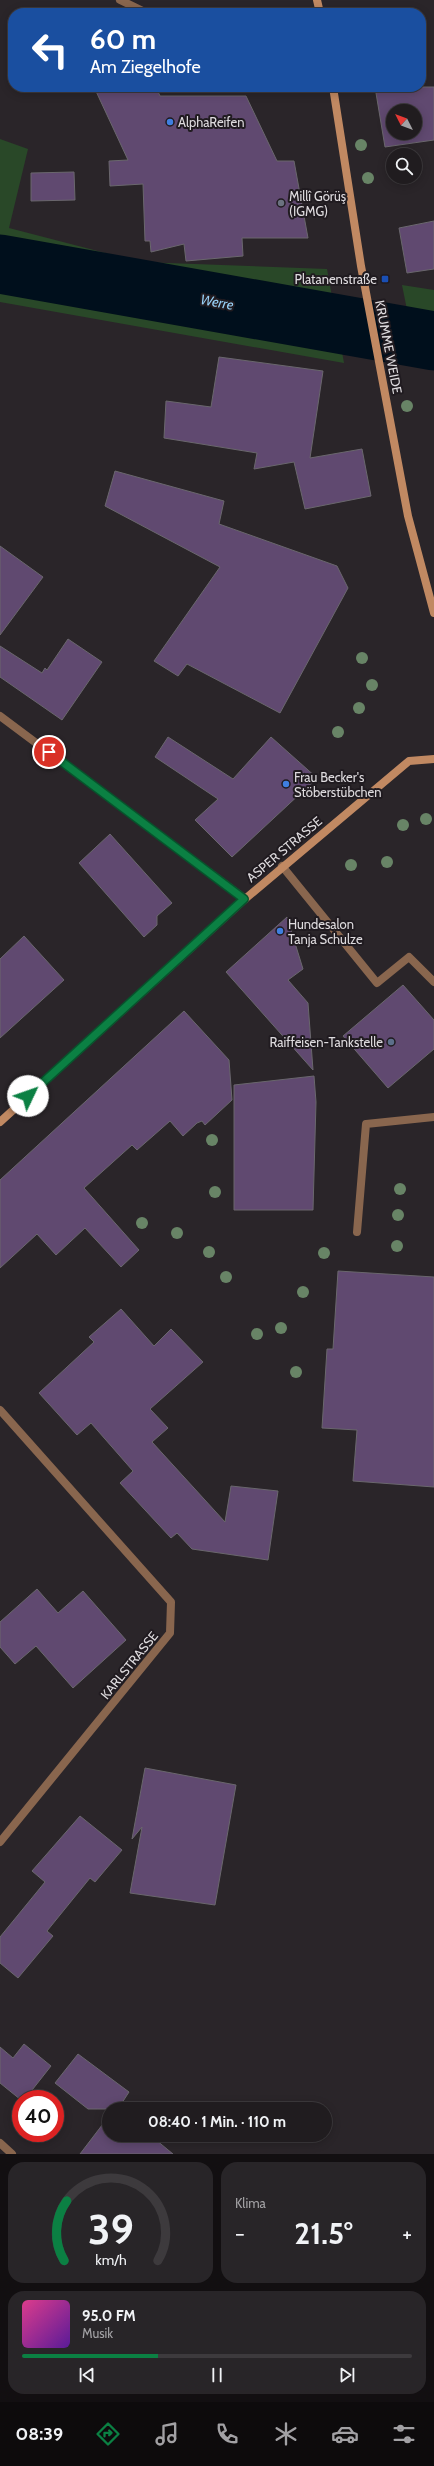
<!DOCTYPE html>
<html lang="de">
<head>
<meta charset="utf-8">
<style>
	:root { --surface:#201c1f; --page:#282528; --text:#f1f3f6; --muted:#a2a1a4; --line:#3d3a3d; --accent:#0b8043 }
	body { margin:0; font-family:Cabin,sans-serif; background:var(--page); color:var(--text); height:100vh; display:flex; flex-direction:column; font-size:15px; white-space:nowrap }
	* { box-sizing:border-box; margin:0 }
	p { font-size:13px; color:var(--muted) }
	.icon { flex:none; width:22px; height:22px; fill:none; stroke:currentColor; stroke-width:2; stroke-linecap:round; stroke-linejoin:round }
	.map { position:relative; height:2154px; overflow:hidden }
	.drawer { display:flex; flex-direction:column; gap:8px; padding:8px; background:#120f11; flex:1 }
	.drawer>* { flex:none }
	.hud { position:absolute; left:8px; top:8px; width:418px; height:84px; border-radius:16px; box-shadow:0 2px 10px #0003,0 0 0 1px var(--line); background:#1a4fa0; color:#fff; overflow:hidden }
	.needle { width:26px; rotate:312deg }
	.tools { position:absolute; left:386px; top:104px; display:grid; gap:8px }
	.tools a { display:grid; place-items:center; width:36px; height:36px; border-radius:50%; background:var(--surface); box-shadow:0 2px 10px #0003,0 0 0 1px var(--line); font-size:20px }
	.speed { position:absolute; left:12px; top:2090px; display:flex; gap:8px; font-size:20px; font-weight:700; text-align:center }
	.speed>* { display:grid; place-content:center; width:52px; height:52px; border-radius:50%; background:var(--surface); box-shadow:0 2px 10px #0003,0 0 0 1px var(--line); line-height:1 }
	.speed .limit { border:6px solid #d22; background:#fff; color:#111 }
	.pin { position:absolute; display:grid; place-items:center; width:34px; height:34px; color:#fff; margin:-17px; border:2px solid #fff; border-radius:50%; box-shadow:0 1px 4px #0007 }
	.me { position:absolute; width:44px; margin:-22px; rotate:48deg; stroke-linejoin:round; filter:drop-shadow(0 0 3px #0008) }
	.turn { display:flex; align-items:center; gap:14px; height:84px; padding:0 16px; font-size:18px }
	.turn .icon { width:52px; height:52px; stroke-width:2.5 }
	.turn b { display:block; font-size:28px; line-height:34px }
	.big { font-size:30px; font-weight:700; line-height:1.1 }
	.drawer .card { flex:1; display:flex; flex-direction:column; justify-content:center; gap:6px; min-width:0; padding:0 14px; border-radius:16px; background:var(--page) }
	.drawer .dial { align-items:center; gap:0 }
	.dial svg { height:104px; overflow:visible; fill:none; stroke:var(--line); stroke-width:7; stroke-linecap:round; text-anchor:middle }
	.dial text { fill:var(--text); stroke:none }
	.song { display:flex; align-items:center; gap:12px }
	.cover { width:48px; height:48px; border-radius:6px; background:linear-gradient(135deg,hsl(330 70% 55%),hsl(270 70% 35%)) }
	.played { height:4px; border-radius:2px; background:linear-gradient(90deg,var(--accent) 35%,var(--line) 35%) }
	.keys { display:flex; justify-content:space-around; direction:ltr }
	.heat { display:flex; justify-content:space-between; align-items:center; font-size:22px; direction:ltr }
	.drawer .tiles { flex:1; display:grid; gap:8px; grid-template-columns:1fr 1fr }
	.card:last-child { grid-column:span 2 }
	.trip { position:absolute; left:102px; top:2102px; width:230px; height:40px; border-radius:20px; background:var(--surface); box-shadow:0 2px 10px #0003,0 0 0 1px var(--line); font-weight:700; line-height:40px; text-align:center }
	.tabs { display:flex; height:64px; justify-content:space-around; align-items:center; background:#0d0b0c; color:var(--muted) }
	.tabs .icon { width:28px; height:28px }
	.tabs .current { color:var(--accent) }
	.tabs b { font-size:18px; color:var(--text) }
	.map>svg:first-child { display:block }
</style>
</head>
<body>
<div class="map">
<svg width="434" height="2154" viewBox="0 0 434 2154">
	<rect width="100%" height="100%" fill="#2a2529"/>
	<g fill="#294828">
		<polygon points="0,139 28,149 9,228 140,262 327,269 344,363 0,302"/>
		<polygon points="402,285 434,290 434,367 418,364"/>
	</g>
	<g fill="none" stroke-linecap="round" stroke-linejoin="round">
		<polyline stroke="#000f1c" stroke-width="59" points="0,264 434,341"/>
	</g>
	<g fill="#604970" stroke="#6a676d" fill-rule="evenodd">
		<polygon points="94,87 156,87 160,96 246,96 277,161 294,161 308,238 242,238 243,256 186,261 184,244 151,252 150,241 145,241 143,184 110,186 109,161 128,160"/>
		<path d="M375 87H434V140L385 147ZM393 111H415V133H393Z"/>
		<polygon points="74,172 75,200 31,201 31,173"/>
		<polygon points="434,221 434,269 407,273 399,228"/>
		<polygon points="219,357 323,371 310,458 362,449 371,496 305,509 294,462 254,469 257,453 164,438 166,401 211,407"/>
		<polygon points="115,471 224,501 219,524 337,566 348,588 280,713 187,664 178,676 154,661 220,567 105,506"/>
		<polygon points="0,546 43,577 0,635"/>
		<polygon points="68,639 102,662 62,720 0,677 0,646 42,673 45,668 47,670"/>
		<polygon points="168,737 233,779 271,737 317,778 232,857 195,820 218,799 155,757"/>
		<polygon points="110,834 172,903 157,916 157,925 144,937 79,863"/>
		<polygon points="287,917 303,969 288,980 308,1003 313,1070 226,972"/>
		<polygon points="24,936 64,980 0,1038 0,959"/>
		<polygon points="403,985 434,1020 434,1049 388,1088 343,1036"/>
		<polygon points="184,1011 229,1060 232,1100 205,1125 202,1121 197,1123 183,1136 170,1121 137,1150 132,1145 84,1188 139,1250 121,1267 85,1228 56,1255 37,1234 0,1268 0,1180"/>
		<polygon points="314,1076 316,1102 313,1210 234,1210 234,1085"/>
		<polygon points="338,1271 434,1277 434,1487 353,1481 357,1430 322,1428 327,1349 333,1349"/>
		<polygon points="121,1309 154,1346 171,1329 203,1362 150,1409 168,1428 152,1442 225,1522 231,1486 278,1491 268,1560 192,1549 177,1533 171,1538 120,1483 133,1471 91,1423 77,1435 39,1393 94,1342 89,1337"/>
		<polygon points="37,1589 58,1613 83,1591 126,1640 73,1688 36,1646 15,1664 0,1647 0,1622"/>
		<polygon points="145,1768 236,1785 215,1905 130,1893 142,1827 132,1839"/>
		<polygon points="80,1816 122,1850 95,1882 90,1878 47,1931 53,1936 18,1978 0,1963 0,1937 45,1882 32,1871"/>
		<polygon points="24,2044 51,2066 25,2099 21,2100 0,2083 0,2047 13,2058"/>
		<polygon points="78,2054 129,2092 118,2109 88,2109 55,2083"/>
		<polygon points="109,2116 109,2135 150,2135 173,2154 80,2154"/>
	</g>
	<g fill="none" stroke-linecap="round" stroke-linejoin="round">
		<g stroke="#89664e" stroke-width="8">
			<polyline points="282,866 377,983 409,957 434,982"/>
			<polyline points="357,1232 366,1124 434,1117"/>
		</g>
		<g stroke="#89664e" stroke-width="8">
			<polyline points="120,0 147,13"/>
			<polyline points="0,716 245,899"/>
			<polyline points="0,1410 171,1602 170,1633 0,1842"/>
			<polyline points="0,2143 12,2154"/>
		</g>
		<g stroke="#c18962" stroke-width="8">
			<polyline points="317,0 320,13"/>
			<polyline points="333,87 361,266 408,516 434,613"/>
			<polyline points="0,1122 245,899 409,761 434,759"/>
		</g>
	</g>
	<g fill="#688466">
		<circle cx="361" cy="145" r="6"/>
		<circle cx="368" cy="178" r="6"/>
		<circle cx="407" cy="406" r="6"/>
		<circle cx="362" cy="658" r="6"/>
		<circle cx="372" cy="685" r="6"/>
		<circle cx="359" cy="708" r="6"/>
		<circle cx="338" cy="732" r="6"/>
		<circle cx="426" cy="819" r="6"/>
		<circle cx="403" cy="825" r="6"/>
		<circle cx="387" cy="862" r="6"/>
		<circle cx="351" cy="865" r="6"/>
		<circle cx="212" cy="1140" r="6"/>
		<circle cx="400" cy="1189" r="6"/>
		<circle cx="215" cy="1192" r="6"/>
		<circle cx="398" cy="1215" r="6"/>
		<circle cx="142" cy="1223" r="6"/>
		<circle cx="177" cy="1233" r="6"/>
		<circle cx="397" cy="1246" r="6"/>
		<circle cx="209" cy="1252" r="6"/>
		<circle cx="324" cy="1253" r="6"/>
		<circle cx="226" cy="1277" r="6"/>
		<circle cx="303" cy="1292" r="6"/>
		<circle cx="281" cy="1328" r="6"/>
		<circle cx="257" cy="1334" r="6"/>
		<circle cx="296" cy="1372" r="6"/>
	</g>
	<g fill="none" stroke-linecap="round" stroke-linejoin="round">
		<defs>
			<polyline id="route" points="28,1096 244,899 49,752"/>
		</defs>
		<use href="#route" stroke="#07532c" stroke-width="10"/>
		<use href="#route" stroke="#0b8043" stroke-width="7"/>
	</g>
	<g fill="#3f7fe0" stroke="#201b20" stroke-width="1.5">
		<circle cx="170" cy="122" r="4"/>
		<circle cx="286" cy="784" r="4"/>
		<circle cx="280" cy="931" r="4"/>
	</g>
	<circle fill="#6b7280" stroke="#201b20" stroke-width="1.5" cx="281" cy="203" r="4"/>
	<rect fill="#1a4fb4" stroke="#201b20" stroke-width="1.5" x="381" y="275" width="8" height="8" rx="2"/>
	<circle fill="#5c6f8a" stroke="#201b20" stroke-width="1.5" cx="391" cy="1042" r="4"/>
	<g text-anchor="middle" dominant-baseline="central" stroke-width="4" stroke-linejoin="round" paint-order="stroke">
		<g font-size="13" fill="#dedbde" stroke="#201b20" text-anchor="start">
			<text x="178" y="122">AlphaReifen</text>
			<text x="289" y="196">Millî Görüş<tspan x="289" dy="15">(IGMG)</tspan></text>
			<text x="377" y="279" text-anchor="end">Platanenstraße</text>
			<text x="294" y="777">Frau Becker's<tspan x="294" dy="15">Stöberstübchen</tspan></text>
			<text x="288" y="924">Hundesalon<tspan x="288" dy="15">Tanja Schulze</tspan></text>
			<text x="383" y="1042" text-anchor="end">Raiffeisen-Tankstelle</text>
		</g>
		<g font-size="13" fill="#dedbde" stroke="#201b20">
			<text transform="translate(389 347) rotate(79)">KRUMME WEIDE</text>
			<text transform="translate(284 849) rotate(-40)">ASPER STRASSE</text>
			<text transform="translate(129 1665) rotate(-51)">KARLSTRASSE</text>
		</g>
		<g font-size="14" font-style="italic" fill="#98d0f6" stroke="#201b20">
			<text transform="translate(217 302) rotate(10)">Werre</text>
		</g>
	</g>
</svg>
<div class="tools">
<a><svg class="needle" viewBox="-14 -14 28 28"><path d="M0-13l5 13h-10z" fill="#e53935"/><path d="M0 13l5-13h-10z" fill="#a2a1a4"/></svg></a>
<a><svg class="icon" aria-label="search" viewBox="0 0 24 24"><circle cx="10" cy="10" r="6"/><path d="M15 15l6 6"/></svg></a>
</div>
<div class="speed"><div class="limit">40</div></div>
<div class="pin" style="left:49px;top:752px;background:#d93025"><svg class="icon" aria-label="arrive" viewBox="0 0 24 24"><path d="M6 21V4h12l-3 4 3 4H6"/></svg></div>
<svg class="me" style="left:28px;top:1096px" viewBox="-20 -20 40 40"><circle r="19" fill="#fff"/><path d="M0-13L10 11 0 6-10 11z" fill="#0b8043"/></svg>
<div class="trip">08:40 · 1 Min. · 110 m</div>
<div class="hud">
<div class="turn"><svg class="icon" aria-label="left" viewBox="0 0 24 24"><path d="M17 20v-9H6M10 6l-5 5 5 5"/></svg><div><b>60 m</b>Am Ziegelhofe</div></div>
</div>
</div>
<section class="drawer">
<div class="tiles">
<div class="card dial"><svg viewBox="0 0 100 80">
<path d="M14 69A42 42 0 1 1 86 69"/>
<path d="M14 69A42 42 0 0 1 16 23" stroke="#0b8043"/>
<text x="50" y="56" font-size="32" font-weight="700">39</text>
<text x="50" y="72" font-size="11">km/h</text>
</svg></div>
<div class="card"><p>Klima</p>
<div class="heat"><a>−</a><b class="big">21.5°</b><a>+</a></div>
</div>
<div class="card">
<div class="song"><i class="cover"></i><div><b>95.0 FM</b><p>Musik</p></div></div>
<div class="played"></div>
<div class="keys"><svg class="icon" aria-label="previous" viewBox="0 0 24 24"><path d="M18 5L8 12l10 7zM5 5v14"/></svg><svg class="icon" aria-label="pause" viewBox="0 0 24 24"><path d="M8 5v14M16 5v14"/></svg><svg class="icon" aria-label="next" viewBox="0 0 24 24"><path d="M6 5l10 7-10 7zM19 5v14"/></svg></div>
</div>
</div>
</section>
<nav class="tabs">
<b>08:39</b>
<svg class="icon current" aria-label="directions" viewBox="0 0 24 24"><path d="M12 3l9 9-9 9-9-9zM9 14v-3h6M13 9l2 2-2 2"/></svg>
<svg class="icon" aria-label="music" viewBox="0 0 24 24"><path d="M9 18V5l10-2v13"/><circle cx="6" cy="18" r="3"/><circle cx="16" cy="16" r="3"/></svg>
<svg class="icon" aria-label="phone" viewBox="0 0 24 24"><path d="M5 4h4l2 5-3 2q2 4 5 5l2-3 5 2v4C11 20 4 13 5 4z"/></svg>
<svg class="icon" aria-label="climate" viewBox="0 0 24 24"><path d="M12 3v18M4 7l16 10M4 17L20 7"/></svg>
<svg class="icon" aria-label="car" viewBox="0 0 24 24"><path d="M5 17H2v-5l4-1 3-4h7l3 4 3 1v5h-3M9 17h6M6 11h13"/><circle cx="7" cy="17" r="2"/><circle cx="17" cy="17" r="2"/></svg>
<svg class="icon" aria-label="filters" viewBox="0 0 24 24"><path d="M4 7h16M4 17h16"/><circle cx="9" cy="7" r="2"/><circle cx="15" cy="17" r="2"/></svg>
</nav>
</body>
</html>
